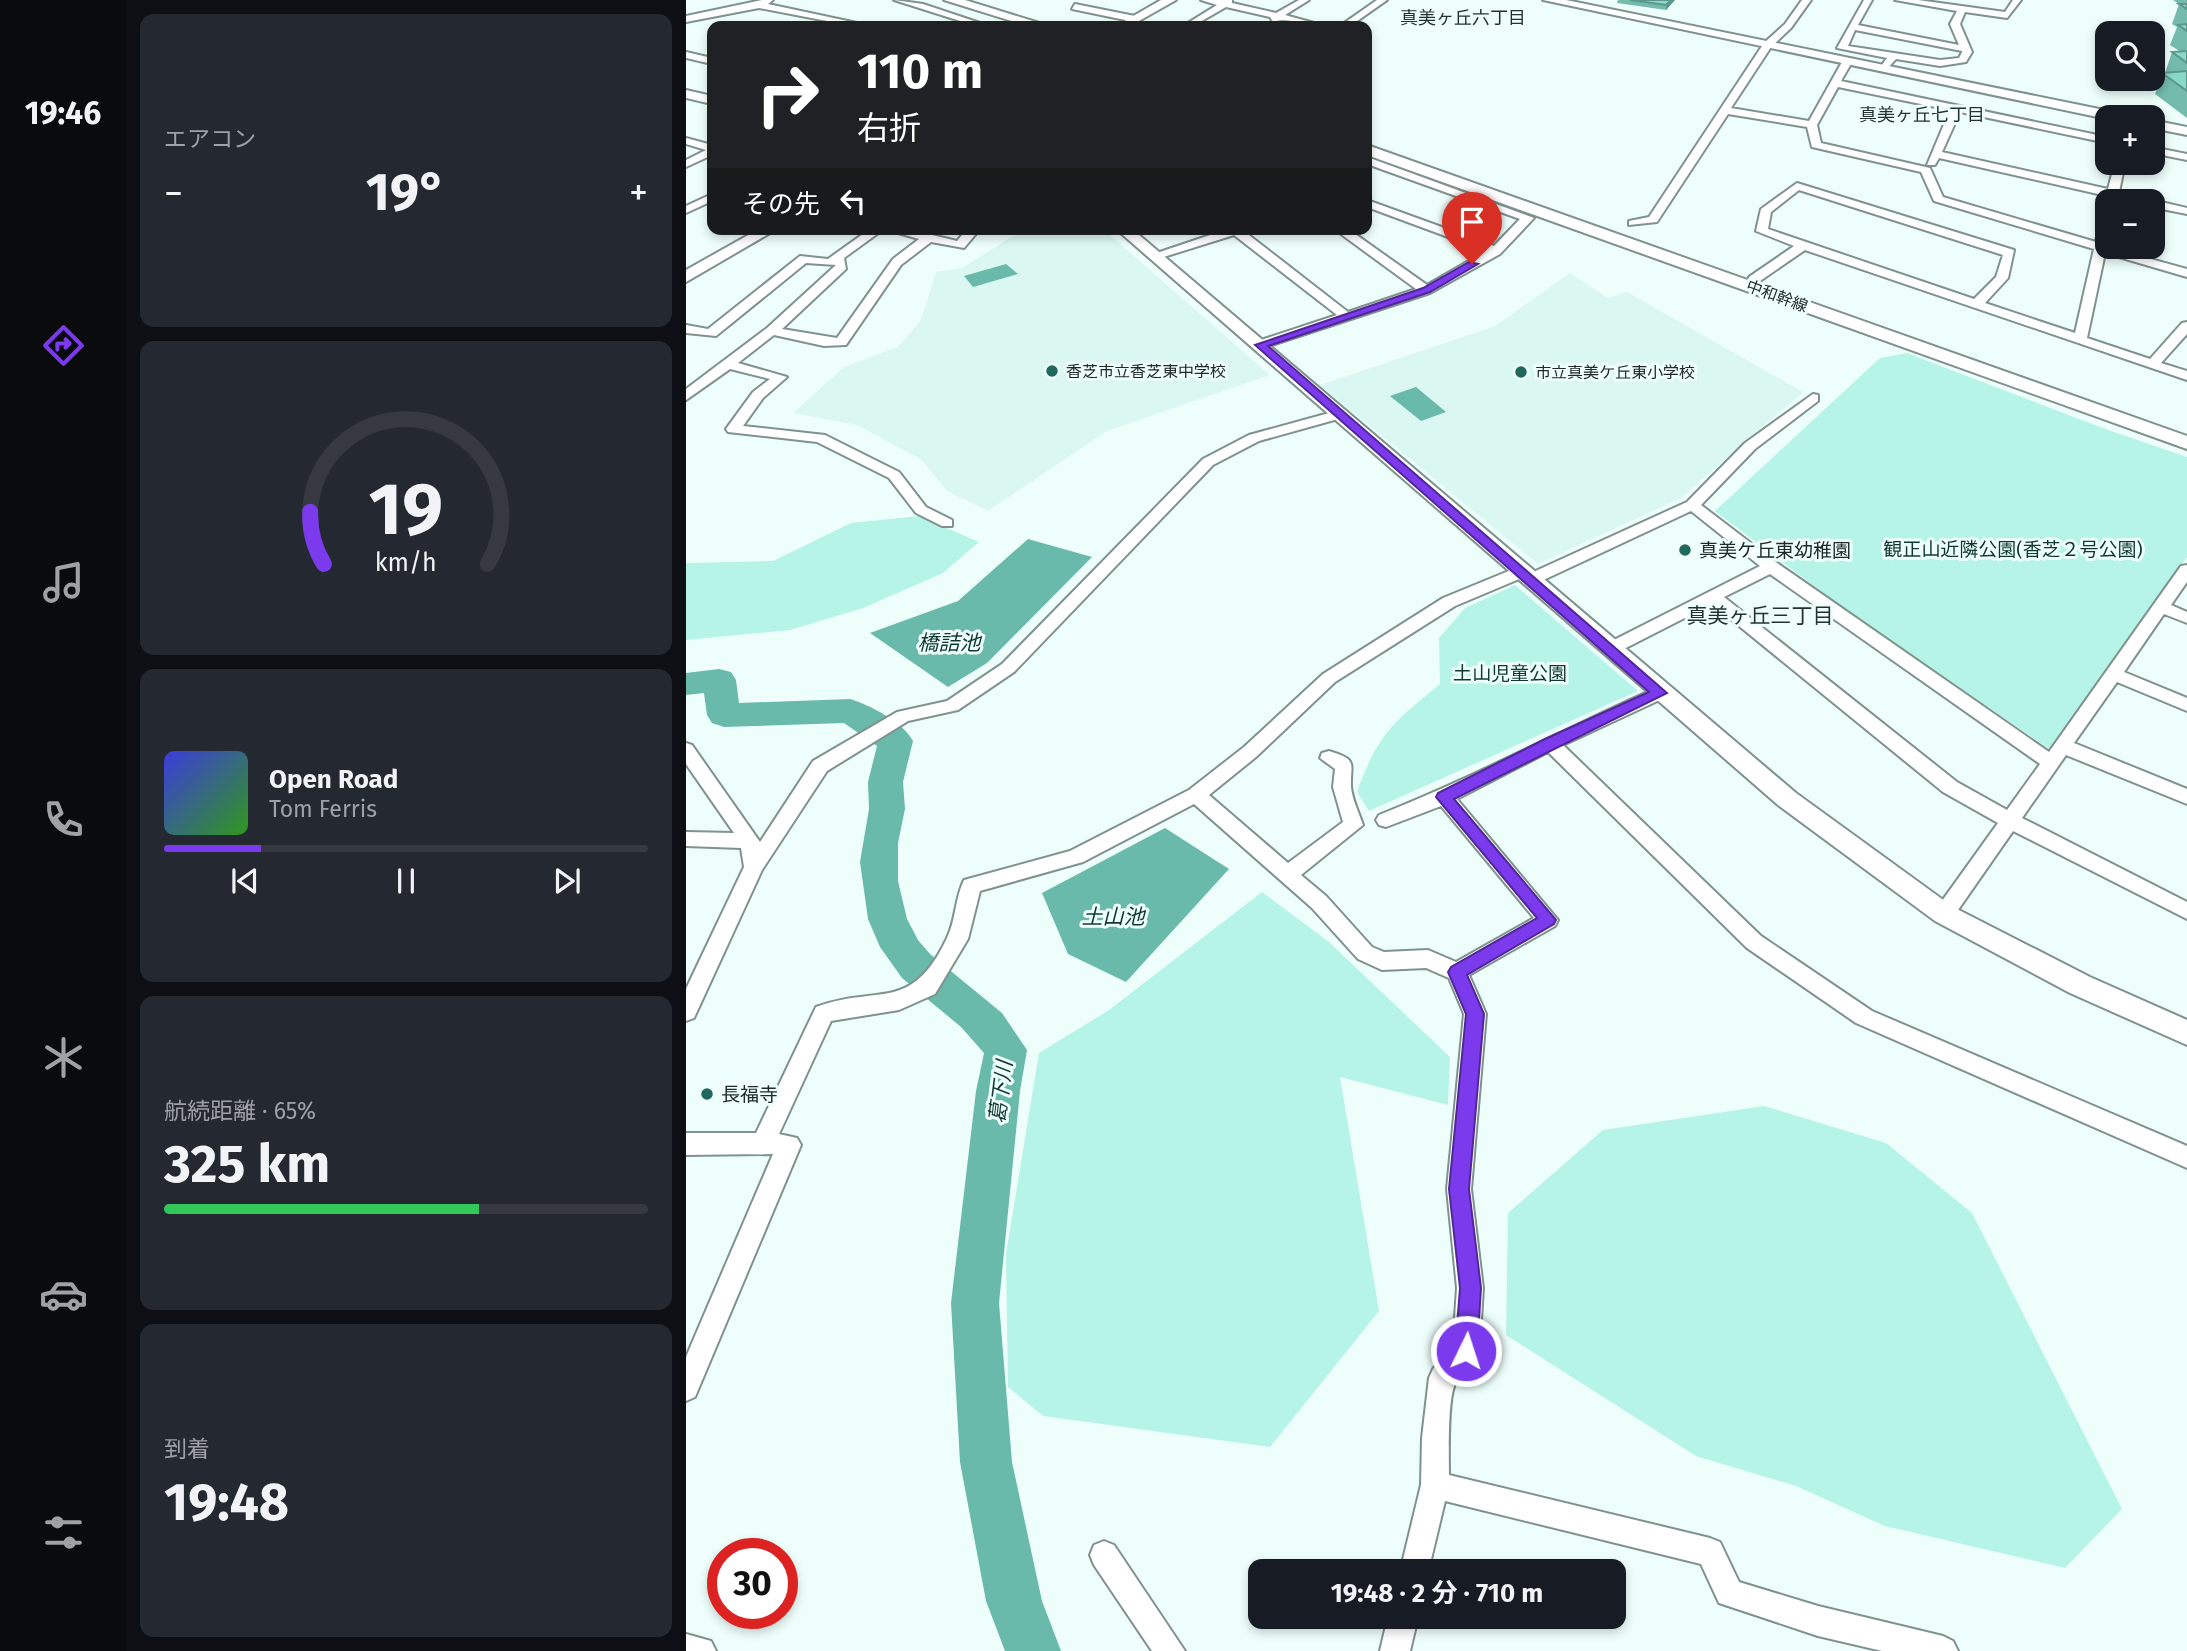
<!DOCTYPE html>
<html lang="ja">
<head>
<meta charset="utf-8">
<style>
	:root { --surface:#171b24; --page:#242831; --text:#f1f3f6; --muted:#9ea1a6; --line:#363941; --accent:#7c3aed }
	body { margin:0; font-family:"Fira Sans","Noto Sans JP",sans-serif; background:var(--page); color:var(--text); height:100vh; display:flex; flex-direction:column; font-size:26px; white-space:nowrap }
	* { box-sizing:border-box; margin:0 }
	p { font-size:23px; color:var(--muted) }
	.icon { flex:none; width:38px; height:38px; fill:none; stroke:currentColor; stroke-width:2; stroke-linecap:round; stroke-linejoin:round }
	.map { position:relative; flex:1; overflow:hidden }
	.details { display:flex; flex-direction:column; gap:14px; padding:14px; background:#0d0f14; width:560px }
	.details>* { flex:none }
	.top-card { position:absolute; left:21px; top:21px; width:665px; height:214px; border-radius:14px; box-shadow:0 4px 10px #0003; background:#202124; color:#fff; overflow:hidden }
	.fabs { position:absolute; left:1409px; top:21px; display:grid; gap:14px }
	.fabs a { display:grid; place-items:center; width:70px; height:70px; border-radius:14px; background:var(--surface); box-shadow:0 4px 10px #0003; font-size:35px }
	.speed { position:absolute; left:21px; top:1538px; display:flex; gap:14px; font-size:35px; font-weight:700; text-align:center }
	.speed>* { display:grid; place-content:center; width:91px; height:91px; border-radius:50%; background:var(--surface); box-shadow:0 4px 10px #0003; line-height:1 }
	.speed .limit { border:10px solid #d22; background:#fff; color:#111 }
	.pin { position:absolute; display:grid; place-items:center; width:60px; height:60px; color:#fff; margin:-72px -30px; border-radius:50% 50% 50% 0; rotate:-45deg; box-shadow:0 0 7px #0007 }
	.pin .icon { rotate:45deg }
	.me { position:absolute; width:77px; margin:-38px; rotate:4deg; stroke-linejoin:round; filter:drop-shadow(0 0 5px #0008) }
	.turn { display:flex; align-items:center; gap:24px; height:147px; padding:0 35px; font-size:32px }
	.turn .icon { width:91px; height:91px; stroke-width:2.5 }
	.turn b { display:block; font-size:49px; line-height:60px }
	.then { display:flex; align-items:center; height:66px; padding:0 35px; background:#0003; gap:14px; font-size:26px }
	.big { font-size:52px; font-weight:700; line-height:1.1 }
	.details .widget { flex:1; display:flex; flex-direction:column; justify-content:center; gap:10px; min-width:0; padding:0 24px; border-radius:14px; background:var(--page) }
	.details .dial { align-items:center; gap:0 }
	.dial svg { height:182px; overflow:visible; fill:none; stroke:var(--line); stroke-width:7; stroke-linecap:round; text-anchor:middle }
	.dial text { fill:var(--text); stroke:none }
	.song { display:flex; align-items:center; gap:21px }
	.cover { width:84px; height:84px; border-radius:10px; background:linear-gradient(135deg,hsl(240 70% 55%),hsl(110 70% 35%)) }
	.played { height:7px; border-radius:4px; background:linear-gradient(90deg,var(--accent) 20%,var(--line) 20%) }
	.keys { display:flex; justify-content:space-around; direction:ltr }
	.heat { display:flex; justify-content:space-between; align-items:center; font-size:38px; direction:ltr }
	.charge { height:10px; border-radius:5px; background:linear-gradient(90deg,#34c759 65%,var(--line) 0) }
	.trip { position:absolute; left:562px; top:1559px; width:378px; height:70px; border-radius:14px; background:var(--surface); box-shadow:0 4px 10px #0003; font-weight:700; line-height:70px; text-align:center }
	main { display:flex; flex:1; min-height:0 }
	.menu { display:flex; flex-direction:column; width:126px; justify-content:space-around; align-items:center; background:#090b0e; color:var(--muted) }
	.menu .icon { width:49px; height:49px }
	.menu .active { color:var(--accent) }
	.menu b { font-size:32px; color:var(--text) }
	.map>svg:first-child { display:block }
</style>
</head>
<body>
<main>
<nav class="menu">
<b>19:46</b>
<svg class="icon active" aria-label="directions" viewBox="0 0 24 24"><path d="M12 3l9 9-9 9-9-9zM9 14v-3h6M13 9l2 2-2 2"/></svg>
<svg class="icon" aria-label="music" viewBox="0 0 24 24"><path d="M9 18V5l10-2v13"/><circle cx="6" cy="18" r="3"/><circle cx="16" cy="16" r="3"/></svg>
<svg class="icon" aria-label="phone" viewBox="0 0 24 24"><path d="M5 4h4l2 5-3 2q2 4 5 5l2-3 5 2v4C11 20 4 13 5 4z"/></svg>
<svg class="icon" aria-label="climate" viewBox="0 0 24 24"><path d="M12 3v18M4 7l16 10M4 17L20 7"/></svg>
<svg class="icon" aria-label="car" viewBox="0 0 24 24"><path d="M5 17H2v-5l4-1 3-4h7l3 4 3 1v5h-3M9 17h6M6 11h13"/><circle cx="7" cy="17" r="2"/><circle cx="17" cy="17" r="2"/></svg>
<svg class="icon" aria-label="filters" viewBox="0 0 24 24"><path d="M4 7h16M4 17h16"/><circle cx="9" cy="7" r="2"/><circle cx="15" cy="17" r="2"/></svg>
</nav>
<section class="details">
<div class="widget"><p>エアコン</p>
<div class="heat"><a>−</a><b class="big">19°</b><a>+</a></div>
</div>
<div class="widget dial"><svg viewBox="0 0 100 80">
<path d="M14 69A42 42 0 1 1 86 69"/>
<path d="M14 69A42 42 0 0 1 8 46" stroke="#7c3aed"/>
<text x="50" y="56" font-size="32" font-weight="700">19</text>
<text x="50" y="72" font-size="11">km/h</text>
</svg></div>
<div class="widget">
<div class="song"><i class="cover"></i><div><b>Open Road</b><p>Tom Ferris</p></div></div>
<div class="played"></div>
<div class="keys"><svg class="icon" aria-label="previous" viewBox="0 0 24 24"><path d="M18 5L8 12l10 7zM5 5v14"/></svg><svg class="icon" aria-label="pause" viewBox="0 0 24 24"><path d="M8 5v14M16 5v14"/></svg><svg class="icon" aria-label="next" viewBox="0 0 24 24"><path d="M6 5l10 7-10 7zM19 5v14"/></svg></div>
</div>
<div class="widget"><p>航続距離 · 65%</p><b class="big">325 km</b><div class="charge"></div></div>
<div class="widget"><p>到着</p><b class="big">19:48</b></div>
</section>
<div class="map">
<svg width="1501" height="1651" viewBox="0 0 1501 1651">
	<rect width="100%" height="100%" fill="#eefffb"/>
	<g fill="#daf8f1">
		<polygon points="338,229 417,229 584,375 421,431 302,511 261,491 236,460 171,425 107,413 158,367 212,347 235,320 250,272 276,268"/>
		<polygon points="884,273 922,298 941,292 1117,392 995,498 852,564 634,385 809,326"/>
	</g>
	<g fill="#b5f4e7">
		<polygon points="1221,353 1422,430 1501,457 1501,557 1365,750 1170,618 1029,511 1194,358"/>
		<polygon points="233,516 293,542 257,573 177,608 104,630 0,640 0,563 87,561 165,523"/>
		<path d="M829 585 952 691 683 811 671 792C692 733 708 722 754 684L753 638 779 608Z"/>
		<polygon points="576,892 643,942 764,1057 762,1105 654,1077 693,1311 584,1447 357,1416 322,1387 320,1254 353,1053 423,1010"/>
		<polygon points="1078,1106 1200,1143 1286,1213 1436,1509 1379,1568 1199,1526 1110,1486 1010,1456 820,1335 822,1213 917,1130"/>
	</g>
	<g fill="#69baab">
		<polygon points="320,264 332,274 287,287 278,276"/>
		<polygon points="730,387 760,412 735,421 704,396"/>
		<polygon points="342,539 406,557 301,663 262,687 184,633 272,601"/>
		<polygon points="479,828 543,869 440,982 382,954 356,893"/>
	</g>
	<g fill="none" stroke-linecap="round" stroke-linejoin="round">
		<path fill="#69baab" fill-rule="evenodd" d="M33 669 45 672 50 680 53 703 164 699C184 705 217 722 227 741L217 782 219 809 212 843V881L221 919 232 940 244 954 316 1013 341 1050 334 1091 313 1303 326 1462 356 1601 375 1651H319L300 1601 274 1462 265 1303 290 1091 298 1053 275 1027 216 978 194 947 182 919 174 862 183 809 182 782 191 746 158 723 38 727 26 723 21 715 18 693 0 695V673Z"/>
		<defs>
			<g id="minor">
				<polygon points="76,0 87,0 82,4 185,26 167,26 73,8 0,22 0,16"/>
				<polygon points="208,0 237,4 303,26 290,26"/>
				<path d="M515 0H546V3L590 13 613 0H623L599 15 639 26C623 27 601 16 587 22L584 17 540 7 507 26H497L531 5Z"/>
				<polygon points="691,0 701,0 664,26 654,26"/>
				<path d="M1116 0H1125L1105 28 1085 47 1045 108 1123 121 1156 62 1161 59 1166 62 1155 81 1421 137V143L1274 112 1256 152 1422 189 1429 163H1439L1433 192 1501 208V214L1466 207V201L1431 198 1421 203V196L1253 158 1249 165H1241L1264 110 1152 87 1131 125 1135 143 1244 168 1257 197 1410 242 1415 217 1421 214V247L1501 269V277L1419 253 1401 338 1464 359 1496 323 1501 322V334L1475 363 1501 371V380L1119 250 1071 283H1063V277L1108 246 1070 231 1075 209 1111 183 1328 250 1322 278 1299 303 1389 333 1408 249 1248 201 1235 172 1126 147 1121 127 1042 114 971 222 943 225V221L963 217 1078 43 1099 24ZM1113 190 1317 255 1310 277 1288 299 1082 229 1085 212Z"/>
				<path d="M1178 0H1186L1172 25 1273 45 1264 24 1271 11 1209 0H1232L1319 12 1327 0H1335L1321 18 1279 12 1274 24 1286 52 1280 62 1254 66 1210 59 1198 72 1193 69 1201 58 1151 48ZM1169 30 1276 51V52L1273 58 1254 60 1162 46Z"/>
				<polygon points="389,4 449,16 454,19 449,22 386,9"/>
				<polygon points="0,52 26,58 26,64 0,58"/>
				<polygon points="0,138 26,145 26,155 0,167 0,160 20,150 0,144"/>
				<polygon points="1466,147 1501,154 1501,160 1466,153"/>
				<polygon points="681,157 848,218 814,254 744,293 574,349 567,345 569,342 651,315 548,235 468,260 462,256 542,229 561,229 559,232 662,312 730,289 648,229 662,229 741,285 800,251 681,207 681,200 808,246 834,219 681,164"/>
				<polygon points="26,194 26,201 0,213 0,206"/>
				<polygon points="184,229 198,229 158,258 160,269 96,329 151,338 207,259 233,239 198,229 221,229 271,241 281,229 294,229 278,248 245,242 215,265 160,345 138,346 88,335 52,363 101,377 77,398 57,426 139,435 213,472 240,507 266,520 266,526 256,526 230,513 203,478 131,442 42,432 40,429 67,392 84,379 44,369 0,400 0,389 81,328 150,265 120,263 30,336 0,333 0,325 22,329 114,256 142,259"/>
				<path d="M1127 394 1132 395V401L1069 449 1015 505 1091 563 1363 752 1495 566 1501 565V582L1485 605 1501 612V623L1478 614 1438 672 1501 698V711L1431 682 1388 743 1501 789V804L1380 755 1336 818 1501 902V919L1327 831 1265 920H1251L1248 914 1251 908 1312 823 1257 792 1026 604 930 653H918L915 649 918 645 1074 566 1005 511 851 583H839L838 577 769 606 649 682 570 757 523 795 602 863 657 822 647 787 649 769 634 758 636 753 643 751C673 760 664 763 665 787 666 799 673 813 677 825L615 875 640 896 686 947 698 952 742 950 770 962 848 918 755 806 700 827 693 825 690 820 693 815C787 778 876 730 968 689H980L983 693 980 697 877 745 1075 936 1186 1011 1501 1146V1168L1170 1023 1061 948 862 752 771 799 872 920 869 926 783 975 800 1014 785 1189 797 1288 793 1351C788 1364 777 1370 770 1382 761 1396 763 1456 763 1475L1024 1538 1034 1542 1053 1582 1132 1606 1257 1636 1267 1641 1272 1651H1196L1132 1636 1033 1603 1015 1564 759 1501 742 1572H714L735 1485 736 1438 743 1378 747 1369 767 1346 771 1288 761 1189 778 1014 763 978 740 968 696 970 672 959 626 908 508 804 397 862 294 891 282 939 249 994 213 1010 145 1021 93 1134 111 1138 115 1145 9 1397 0 1401V1357L87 1154 0 1155V1133H70L130 1007C193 984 225 1014 261 938 270 920 269 898 278 880L384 851 503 790 558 747 637 674 757 598 830 568H842L843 574 1001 502 1059 443ZM1084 574 1354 764 1321 810 1271 782 1038 597Z"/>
				<polygon points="654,410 661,414 659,417 573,441 527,465 328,672 272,710 222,721 141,771 76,870 8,1018 0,1021 0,989 58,867 55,848 0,846 0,832 48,833 0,764 0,743 6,745 74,842 127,761 211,712 261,701 316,664 517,459 563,435"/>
				<polygon points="418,1541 428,1545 499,1651 466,1651 408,1565 404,1555 408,1545"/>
				<polygon points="702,1617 732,1617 724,1651 694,1651"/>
				<polygon points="0,1634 25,1641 30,1651 0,1651"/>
			</g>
			<g id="tertiary">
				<polygon points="475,0 490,0 444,26 430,26"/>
				<polygon points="857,0 880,0 1433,113 1440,117 1421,119"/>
				<polygon points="0,90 26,96 26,104 0,98"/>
				<polygon points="1466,120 1501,127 1501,135 1466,128"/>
				<polygon points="73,229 91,229 0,282 0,270"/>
				<polygon points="430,229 446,229 1110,793 1267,907 1404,977 1501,1020 1501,1045 1384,993 1249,921 1092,805"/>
			</g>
			<g id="secondary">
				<polygon points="258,0 279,0 363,26 342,26"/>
				<polygon points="681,145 1501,436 1501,449 681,155"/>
			</g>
		</defs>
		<use href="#minor" stroke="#7f928e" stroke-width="4"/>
		<use href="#tertiary" stroke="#7f928e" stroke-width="4"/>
		<use href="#secondary" stroke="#7f928e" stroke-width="4"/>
		<use href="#minor" fill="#fff" fill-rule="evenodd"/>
		<use href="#tertiary" fill="#fff" fill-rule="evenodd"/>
		<use href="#secondary" fill="#fff" fill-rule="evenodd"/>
	</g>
	<g fill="#74bbae">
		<polygon points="932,0 989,0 980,10 931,3"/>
		<polygon points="1487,0 1501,0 1501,118 1469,94 1476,73 1479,73 1486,52 1495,52 1484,45 1491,27 1486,24 1493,4"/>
	</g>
	<polygon fill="#5e988d" points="985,0 989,0 980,10 980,5"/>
	<g fill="#87d9ca" stroke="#5e988d" stroke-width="2">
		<polygon points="944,0 985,0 980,5"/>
		<polygon points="1493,4 1501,4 1501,9"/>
		<polygon points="1501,24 1501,31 1492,25"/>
		<polygon points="1501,51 1501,63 1486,52"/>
		<polygon points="1501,71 1501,91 1476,73"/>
	</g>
	<polygon fill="#7c3aed" stroke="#51269a" stroke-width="2" points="783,262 792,264 744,292 582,346 981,693 768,799 870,920 868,924 781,975 798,1014 783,1189 795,1288 791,1351 788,1358 780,1361 772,1358 769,1351 774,1288 763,1189 780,1014 762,972 765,967 851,918 750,797 752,793 859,739 963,692 569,345 737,288"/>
	<g fill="#21685d" stroke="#eefffb" stroke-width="2.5">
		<circle cx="366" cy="371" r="7"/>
		<circle cx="835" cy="372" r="7"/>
		<circle cx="999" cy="550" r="7"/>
		<circle cx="21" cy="1094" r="7"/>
	</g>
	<g text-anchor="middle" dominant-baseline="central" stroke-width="6" stroke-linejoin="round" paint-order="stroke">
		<g font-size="16" fill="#222a28" stroke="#eefffb">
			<text transform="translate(1091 296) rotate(20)">中和幹線</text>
		</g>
		<g font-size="16" fill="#222a28" stroke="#eefffb" text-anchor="start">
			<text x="380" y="371">香芝市立香芝東中学校</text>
			<text x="849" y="372">市立真美ケ丘東小学校</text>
		</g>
		<g font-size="18" fill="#22332f" stroke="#eefffb">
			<text x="777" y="18">真美ヶ丘六丁目</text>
			<text x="1236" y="115">真美ヶ丘七丁目</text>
		</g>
		<g font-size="19" fill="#103831" stroke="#eefffb">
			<text x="1327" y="549">観正山近隣公園(香芝２号公園)</text>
			<text x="824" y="673">土山児童公園</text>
		</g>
		<g font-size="19" fill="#222a28" stroke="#eefffb" text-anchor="start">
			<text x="1013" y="550">真美ケ丘東幼稚園</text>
			<text x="35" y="1094">長福寺</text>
		</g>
		<g font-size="21" fill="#22332f" stroke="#eefffb">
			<text x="1074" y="616">真美ヶ丘三丁目</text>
		</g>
		<g font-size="21" font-style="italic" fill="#0f3730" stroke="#eefffb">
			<text x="263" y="643">橋詰池</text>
			<text x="427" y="917">土山池</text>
			<text transform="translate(315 1092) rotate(-83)">葛下川</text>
		</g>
	</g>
</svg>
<div class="fabs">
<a><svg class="icon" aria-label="search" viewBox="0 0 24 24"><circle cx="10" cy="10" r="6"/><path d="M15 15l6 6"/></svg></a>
<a>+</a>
<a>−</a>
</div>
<div class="speed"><div class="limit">30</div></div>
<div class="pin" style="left:786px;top:264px;background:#d93025"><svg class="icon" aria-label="arrive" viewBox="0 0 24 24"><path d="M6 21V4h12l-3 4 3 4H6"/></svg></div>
<svg class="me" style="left:780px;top:1351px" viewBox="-20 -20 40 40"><circle r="17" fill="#7c3aed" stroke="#fff" stroke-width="3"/><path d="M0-11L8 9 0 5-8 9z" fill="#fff"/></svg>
<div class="trip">19:48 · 2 分 · 710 m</div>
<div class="top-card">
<div class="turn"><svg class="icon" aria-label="right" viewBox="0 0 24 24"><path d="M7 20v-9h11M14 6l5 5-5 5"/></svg><div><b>110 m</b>右折</div></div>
<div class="then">その先<svg class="icon" aria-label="left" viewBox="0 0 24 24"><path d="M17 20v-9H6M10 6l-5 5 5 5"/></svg></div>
</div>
</div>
</main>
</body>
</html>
